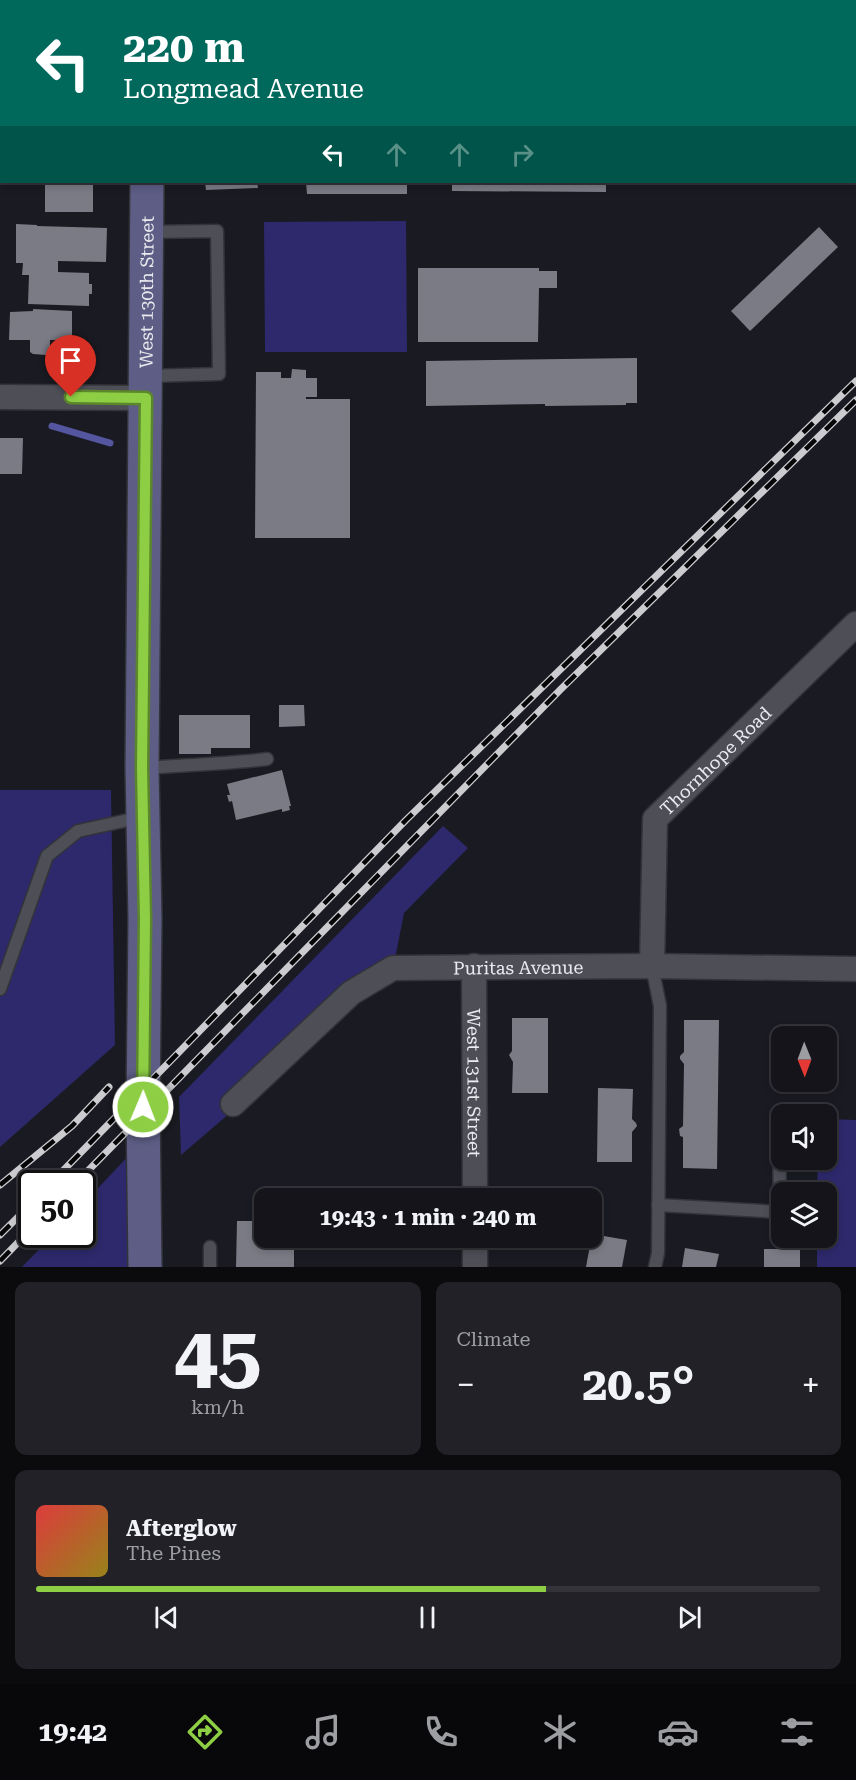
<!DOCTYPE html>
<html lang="en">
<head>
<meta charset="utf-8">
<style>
	:root { --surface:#14141a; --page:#212127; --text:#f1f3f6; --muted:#9d9ea2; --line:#333339; --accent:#8dce44 }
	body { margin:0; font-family:"Roboto Serif",serif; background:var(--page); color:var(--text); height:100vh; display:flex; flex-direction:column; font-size:22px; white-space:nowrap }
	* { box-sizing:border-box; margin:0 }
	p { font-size:20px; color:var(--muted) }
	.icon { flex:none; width:33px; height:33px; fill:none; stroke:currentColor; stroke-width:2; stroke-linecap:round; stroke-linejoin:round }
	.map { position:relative; height:1267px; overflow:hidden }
	.side { display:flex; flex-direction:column; gap:15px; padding:15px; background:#0b0b0e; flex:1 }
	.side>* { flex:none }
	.guide { position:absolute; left:0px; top:0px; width:856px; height:183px; box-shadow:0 3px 9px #0003,0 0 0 2px var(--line); background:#00695c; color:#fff; overflow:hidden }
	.needle { width:39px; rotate:179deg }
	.buttons { position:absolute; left:771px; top:1026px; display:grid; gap:12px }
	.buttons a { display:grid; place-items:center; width:66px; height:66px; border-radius:12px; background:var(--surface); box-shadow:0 3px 9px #0003,0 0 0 2px var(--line); font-size:30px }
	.speed { position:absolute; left:18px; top:1170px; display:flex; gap:12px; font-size:30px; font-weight:700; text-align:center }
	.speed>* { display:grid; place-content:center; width:78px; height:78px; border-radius:50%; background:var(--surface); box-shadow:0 3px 9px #0003,0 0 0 2px var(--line); line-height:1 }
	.speed .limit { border:3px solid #111; border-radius:9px; background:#fff; color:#111 }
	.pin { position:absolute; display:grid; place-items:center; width:51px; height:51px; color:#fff; margin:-62px -26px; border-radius:50% 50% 50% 0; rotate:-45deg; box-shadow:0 0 6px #0007 }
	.pin .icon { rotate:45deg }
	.me { position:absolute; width:66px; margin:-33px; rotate:1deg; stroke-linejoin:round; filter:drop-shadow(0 0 4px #0008) }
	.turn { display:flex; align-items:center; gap:21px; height:126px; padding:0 24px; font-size:27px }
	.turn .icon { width:78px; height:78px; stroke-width:2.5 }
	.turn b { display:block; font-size:42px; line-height:51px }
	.lanes { display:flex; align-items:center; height:57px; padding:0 24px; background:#0003; justify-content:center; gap:30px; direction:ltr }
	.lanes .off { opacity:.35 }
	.big { font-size:45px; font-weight:700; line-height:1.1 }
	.side .card { flex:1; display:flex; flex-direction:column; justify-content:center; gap:9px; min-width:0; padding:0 21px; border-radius:12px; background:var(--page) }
	.side .dial { align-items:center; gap:0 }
	.dial b { font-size:78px; line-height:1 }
	.song { display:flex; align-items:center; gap:18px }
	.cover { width:72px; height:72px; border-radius:9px; background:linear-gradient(135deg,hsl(0 70% 55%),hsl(50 70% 35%)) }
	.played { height:6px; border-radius:3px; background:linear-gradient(90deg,var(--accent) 65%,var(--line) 65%) }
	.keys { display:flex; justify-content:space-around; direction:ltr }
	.heat { display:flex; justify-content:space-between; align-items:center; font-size:33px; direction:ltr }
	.side .tiles { flex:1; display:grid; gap:15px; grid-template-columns:1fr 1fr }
	.card:last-child { grid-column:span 2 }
	.trip { position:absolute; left:254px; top:1188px; width:348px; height:60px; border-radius:12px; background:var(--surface); box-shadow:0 3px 9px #0003,0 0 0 2px var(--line); font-weight:700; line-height:60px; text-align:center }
	.tabs { display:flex; height:96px; justify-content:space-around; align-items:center; background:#08080a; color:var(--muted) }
	.tabs .icon { width:42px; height:42px }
	.tabs .current { color:var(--accent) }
	.tabs b { font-size:27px; color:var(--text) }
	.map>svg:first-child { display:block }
</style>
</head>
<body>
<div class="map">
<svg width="856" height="1267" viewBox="0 0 856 1267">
	<rect width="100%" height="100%" fill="#1a1a22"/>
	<g fill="#2d296c">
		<polygon points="406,221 407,352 265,352 264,222"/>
		<polygon points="0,790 111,790 115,1045 0,1147"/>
		<polygon points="443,826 468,848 404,913 392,974 181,1155 179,1097"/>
		<polygon points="827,1119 856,1120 856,1267 817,1267 817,1238 826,1238 826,1192 817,1192 818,1160 826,1160"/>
		<polygon points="133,1151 134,1267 22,1267 53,1235 82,1234 83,1204"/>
	</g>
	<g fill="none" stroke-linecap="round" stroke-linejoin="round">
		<polyline stroke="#5556a0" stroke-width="7" points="52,426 110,443"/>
	</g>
	<g fill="#7a7b85">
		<rect x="45" y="182" width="48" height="30"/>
		<polygon points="205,182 257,182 258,188 206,190"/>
		<polygon points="306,182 407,182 407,194 307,194"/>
		<polygon points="452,182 606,182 606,192 452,191"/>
		<polygon points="16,224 37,225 37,226 107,228 106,262 58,261 58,272 89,273 89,284 92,284 92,294 89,294 89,306 28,304 29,275 22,275 23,263 16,263"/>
		<polygon points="819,227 838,247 750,331 731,311"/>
		<polygon points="418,268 539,268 539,271 557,271 557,288 539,288 538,342 418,342"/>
		<polygon points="33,309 72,311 72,340 50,340 50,352 46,355 33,354 30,352 30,340 9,340 10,312 33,311"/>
		<polygon points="637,358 637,403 626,403 626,405 545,406 545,404 426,406 426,361"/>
		<polygon points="292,369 306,370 306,378 317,378 317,397 306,397 306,399 350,399 350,538 255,538 256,372 281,372 281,378 291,378"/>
		<polygon points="0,438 23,438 22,474 0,474"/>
		<polygon points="279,705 304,705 305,726 279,727"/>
		<polygon points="179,715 250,715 250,748 211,748 211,754 179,754"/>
		<polygon points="282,770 291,806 289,806 290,810 282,812 282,809 236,820 232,801 229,802 227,795 230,795 227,784"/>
		<polygon points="512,1018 548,1018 548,1093 512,1093 513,1062 509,1055 512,1051"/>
		<polygon points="684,1020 719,1020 717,1169 683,1168 683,1137 680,1136 679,1129 683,1126 684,1064 680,1059 680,1056 684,1052"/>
		<polygon points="598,1088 633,1089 632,1119 636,1123 637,1126 632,1132 632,1162 597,1162"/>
		<polygon points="237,1221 264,1221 264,1238 294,1238 294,1267 236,1267"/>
		<polygon points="592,1234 627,1240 622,1267 586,1267"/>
		<polygon points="685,1248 719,1254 716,1267 682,1267"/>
		<rect x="764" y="1249" width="36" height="18"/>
	</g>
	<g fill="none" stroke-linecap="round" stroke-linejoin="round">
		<defs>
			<g id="service">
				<polyline points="22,0 22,2"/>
				<polyline points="855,115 856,115"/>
				<polyline points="147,232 217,231 219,374 147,376"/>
				<path d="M143 768C185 765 226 764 267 759"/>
				<polyline points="652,966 660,1006 658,1253 655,1267"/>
				<polyline points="0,989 47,856 78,831 142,817"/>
				<polyline points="658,1205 780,1212 779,1127"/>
				<polyline points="210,1247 210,1267"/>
			</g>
			<g id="minor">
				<polyline points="0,69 2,69"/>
				<polyline points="0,397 146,398"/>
				<path id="s1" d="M474 966 475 1198"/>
				<path id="s2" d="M652 966 655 819 856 624"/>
				<path id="s3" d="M233 1104 351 993 393 968 652 966 856 969"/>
				<polyline points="475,1238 475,1267"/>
			</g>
			<g id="secondary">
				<polyline points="147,0 147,2"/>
				<path id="s4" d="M145 1267 143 1107 145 919 142 768 147 182"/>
			</g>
		</defs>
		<use href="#service" stroke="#333439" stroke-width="15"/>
		<use href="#minor" stroke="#333439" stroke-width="27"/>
		<use href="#secondary" stroke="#333439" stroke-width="36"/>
		<use href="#service" stroke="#4d4e56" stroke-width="12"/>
		<use href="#minor" stroke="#4d4e56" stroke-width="24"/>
		<use href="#secondary" stroke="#5d5d85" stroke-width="33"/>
		<defs>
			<g id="rail">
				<polyline points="50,1184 406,820 856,381"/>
				<polyline points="75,1184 561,689 856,400"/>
				<polyline points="0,1185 72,1126 109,1087"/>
				<polyline points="0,1235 32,1203"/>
				<polyline points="0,1261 32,1228"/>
			</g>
		</defs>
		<use href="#rail" stroke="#cbcbd0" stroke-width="7"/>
		<use href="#rail" stroke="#060608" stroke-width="4.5" stroke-dasharray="14" stroke-linecap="butt"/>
	</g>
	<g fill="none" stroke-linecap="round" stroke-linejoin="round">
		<defs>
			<polyline id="route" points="71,397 146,398 142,768 145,919 143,1107"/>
		</defs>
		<use href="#route" stroke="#5c862c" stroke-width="15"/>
		<use href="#route" stroke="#8dce44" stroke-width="10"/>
	</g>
	<g text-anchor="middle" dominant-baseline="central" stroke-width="4.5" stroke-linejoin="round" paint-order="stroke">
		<g font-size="18" fill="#eaeaef" stroke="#060608">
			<text stroke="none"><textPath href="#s4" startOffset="975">West 130th Street</textPath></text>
			<text stroke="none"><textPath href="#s2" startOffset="231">Thornhope Road</textPath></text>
			<text stroke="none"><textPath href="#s3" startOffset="336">Puritas Avenue</textPath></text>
			<text stroke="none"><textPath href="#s1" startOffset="117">West 131st Street</textPath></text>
		</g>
	</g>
</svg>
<div class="buttons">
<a><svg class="needle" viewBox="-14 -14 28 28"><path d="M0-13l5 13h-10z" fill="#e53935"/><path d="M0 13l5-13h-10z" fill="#9d9ea2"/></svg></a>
<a><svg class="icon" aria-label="sound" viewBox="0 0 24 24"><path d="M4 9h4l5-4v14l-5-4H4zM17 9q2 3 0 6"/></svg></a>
<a><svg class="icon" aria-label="layers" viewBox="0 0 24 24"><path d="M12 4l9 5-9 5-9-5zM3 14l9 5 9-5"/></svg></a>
</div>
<div class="speed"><div class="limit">50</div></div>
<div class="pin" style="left:71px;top:397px;background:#d93025"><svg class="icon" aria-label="arrive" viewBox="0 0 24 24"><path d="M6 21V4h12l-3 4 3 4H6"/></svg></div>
<svg class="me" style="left:143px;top:1107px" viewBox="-20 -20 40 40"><circle r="17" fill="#8dce44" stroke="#fff" stroke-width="3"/><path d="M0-11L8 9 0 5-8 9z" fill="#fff"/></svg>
<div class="trip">19:43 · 1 min · 240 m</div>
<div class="guide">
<div class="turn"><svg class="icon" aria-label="left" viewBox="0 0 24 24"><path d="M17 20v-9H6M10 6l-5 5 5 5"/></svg><div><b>220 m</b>Longmead Avenue</div></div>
<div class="lanes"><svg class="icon" aria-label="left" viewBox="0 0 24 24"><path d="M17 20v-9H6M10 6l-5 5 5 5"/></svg><svg class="icon off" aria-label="ahead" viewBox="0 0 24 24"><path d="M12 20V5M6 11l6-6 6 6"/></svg><svg class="icon off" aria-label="ahead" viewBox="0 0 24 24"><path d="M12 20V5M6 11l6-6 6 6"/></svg><svg class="icon off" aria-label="right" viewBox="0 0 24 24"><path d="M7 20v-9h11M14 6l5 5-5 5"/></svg></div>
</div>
</div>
<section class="side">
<div class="tiles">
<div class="card dial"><b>45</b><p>km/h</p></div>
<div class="card"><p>Climate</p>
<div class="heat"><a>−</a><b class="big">20.5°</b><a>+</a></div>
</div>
<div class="card">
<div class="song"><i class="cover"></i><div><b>Afterglow</b><p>The Pines</p></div></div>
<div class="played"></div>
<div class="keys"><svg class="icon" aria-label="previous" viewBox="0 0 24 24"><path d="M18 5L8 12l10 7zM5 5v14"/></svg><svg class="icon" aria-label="pause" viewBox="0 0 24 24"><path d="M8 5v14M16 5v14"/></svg><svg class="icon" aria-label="next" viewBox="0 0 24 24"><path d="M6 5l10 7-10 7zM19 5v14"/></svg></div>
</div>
</div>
</section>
<nav class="tabs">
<b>19:42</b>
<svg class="icon current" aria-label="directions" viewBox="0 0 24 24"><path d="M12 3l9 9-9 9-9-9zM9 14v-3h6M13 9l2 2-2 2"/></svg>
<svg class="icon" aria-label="music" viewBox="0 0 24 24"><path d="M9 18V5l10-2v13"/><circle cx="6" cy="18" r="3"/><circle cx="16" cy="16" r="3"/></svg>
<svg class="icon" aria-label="phone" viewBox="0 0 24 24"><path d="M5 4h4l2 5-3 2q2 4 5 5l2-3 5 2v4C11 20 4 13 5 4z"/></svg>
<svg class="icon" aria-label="climate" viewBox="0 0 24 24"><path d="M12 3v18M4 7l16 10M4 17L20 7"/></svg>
<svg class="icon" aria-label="car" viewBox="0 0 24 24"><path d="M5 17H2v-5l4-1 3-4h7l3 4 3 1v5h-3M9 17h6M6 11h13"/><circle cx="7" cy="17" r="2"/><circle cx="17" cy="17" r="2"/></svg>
<svg class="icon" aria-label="filters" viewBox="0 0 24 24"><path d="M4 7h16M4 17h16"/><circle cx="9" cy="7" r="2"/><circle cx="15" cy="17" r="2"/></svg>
</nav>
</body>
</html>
